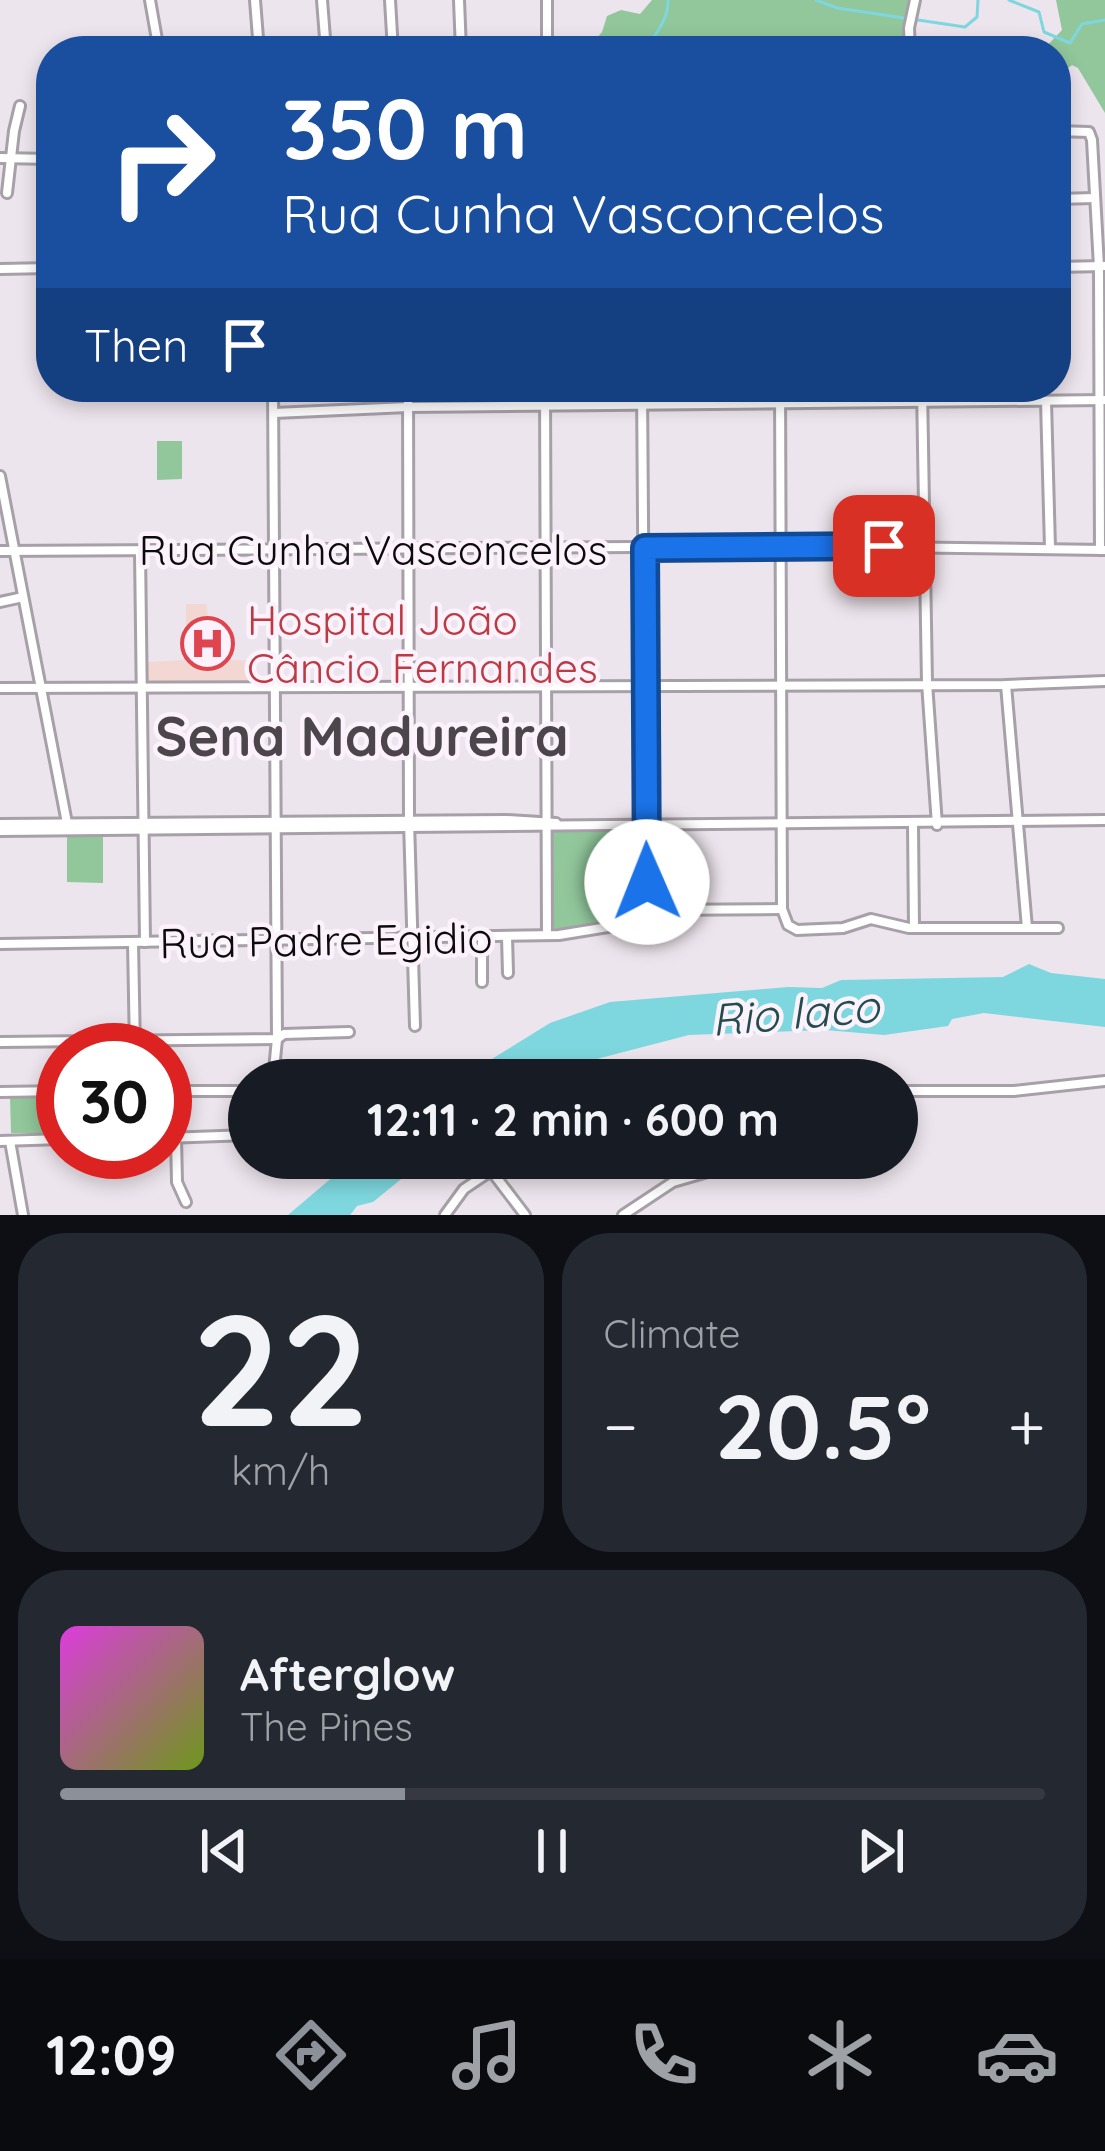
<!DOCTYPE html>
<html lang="en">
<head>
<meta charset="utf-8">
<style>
	:root { --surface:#171b24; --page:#242831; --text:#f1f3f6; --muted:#9ea1a6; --line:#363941; --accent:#8c9099 }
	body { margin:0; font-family:Quicksand,sans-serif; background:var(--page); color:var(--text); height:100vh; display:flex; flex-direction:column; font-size:45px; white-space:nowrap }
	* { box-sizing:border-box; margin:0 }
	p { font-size:39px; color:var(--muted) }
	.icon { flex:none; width:66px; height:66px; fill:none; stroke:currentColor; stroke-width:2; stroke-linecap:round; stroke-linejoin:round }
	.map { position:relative; height:1215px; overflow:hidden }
	.details { display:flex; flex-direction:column; gap:18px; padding:18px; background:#0d0f14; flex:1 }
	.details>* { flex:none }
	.hud { position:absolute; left:36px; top:36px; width:1035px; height:366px; border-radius:48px; box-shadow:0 6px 18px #0003; background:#1a4fa0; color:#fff; overflow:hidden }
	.speed { position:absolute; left:36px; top:1023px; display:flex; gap:24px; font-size:60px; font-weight:700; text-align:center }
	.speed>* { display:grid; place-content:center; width:156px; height:156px; border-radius:50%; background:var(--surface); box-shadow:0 6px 18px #0003; line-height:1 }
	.speed .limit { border:18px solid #d22; background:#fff; color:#111 }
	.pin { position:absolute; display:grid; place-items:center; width:102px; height:102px; color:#fff; margin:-51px; border-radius:24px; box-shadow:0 6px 18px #0006 }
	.me { position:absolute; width:132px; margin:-66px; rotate:359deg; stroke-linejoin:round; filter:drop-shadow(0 0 9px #0008) }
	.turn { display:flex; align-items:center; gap:42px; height:252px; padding:0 48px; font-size:54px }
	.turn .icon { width:156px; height:156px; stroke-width:2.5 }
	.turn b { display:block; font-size:84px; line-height:102px }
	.then { display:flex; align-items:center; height:114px; padding:0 48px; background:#0003; gap:24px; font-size:45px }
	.big { font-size:90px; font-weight:700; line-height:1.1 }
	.details .tile { flex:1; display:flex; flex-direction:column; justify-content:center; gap:18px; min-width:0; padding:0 42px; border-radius:48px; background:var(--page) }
	.details .dial { align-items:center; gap:0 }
	.dial b { font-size:156px; line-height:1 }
	.song { display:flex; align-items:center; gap:36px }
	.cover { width:144px; height:144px; border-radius:18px; background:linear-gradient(135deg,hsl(300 70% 55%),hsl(80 70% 35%)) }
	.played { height:12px; border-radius:6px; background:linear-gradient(90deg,var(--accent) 35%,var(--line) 35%) }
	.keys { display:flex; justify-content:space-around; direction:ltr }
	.heat { display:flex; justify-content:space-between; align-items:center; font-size:66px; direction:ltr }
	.details .tiles { flex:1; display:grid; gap:18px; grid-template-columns:1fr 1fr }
	.tile:last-child { grid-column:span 2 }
	.trip { position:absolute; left:228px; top:1059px; width:690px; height:120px; border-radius:60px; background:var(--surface); box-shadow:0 6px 18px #0003; font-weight:700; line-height:120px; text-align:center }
	.menu { display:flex; height:192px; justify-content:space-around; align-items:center; background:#090b0e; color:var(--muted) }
	.menu .icon { width:84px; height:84px }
	.menu .active { color:var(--accent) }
	.menu b { font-size:54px; color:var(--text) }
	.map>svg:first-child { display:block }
</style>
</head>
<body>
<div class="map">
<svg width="1105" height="1215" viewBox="0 0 1105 1215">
	<rect width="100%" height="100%" fill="#ede5ed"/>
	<polygon fill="#f2d7d3" points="186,604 207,604 208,625 229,626 231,660 254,661 254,681 147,683 147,662 186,660"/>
	<g fill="#91c79b">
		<polygon points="652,0 911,0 908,51 586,51 602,32 607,16 621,10 640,14"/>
		<polygon points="1056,0 1105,0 1105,113 1078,68 1072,65 1056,78 1056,51 1042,51 1062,30"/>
		<polygon points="157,441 182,441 182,479 157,480"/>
		<polygon points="643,829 642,910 622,923 553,929 553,830"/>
		<polygon points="67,836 103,837 103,883 67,882"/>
		<polygon points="63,1095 63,1133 11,1133 10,1096"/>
	</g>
	<g fill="#7ed7de">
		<polygon points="1029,964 1051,973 1105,979 1105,1027 984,1013 952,1019 948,1026 884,1035 825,1030 689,1035 566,1067 542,1080 458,1080 550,1023 610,1002 788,987 822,988 841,980 1003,977"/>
		<polygon points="355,1158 427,1158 373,1202 357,1206 350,1215 288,1215"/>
	</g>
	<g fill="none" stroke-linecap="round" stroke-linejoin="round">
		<g stroke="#7ed7de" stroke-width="3">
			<polyline points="816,0 837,8 965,27 977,17 978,0"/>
			<polyline points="1009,0 1039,12 1044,32 1070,43 1082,24 1105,20"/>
			<path d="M636 51C653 45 669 17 668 0"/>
		</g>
		<defs>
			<g id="street">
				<polyline points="150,0 159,51"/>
				<polyline points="255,0 259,51"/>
				<polyline points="322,0 326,51"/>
				<polyline points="390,0 393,51"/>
				<polyline points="459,0 461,51"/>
				<polyline points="547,0 547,51"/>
				<polyline points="910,51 909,28 915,0"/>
				<polyline points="1056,131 1089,132 1092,140 1099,267 1100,550"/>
				<polyline points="0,158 51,159"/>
				<polyline points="7,193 14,131 20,106"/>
				<polyline points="1056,199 1095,198"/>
				<polyline points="1056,267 1105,266"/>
				<polyline points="0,269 51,268"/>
				<polyline points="408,387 409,821 415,1026"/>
				<polyline points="545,387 547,935"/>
				<polyline points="642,387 646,910"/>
				<polyline points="780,387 782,909 788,925 797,930 843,928 871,919 909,928 1058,928"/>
				<polyline points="922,387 927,683 937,825"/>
				<polyline points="1046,401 1050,548"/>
				<polyline points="274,413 408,407 1105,400"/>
				<polyline points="0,476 67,823"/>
				<polyline points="0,551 805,546 1105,550"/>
				<polyline points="140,551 145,942"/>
				<polyline points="0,602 23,597"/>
				<polyline points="1006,685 1027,928"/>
				<polyline points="0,688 1006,685 1105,681"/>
				<polyline points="0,824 506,820 556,823"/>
				<polyline points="913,825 914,928"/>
				<polyline points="0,831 1105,820"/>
				<polyline points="507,937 508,973"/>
				<polyline points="133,942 135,1050"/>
				<polyline points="0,944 559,935 620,925 646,910 782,909"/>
				<polyline points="482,982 482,938"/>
				<polyline points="0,1042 277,1039 284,1034 349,1032"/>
				<polyline points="273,1080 277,1039 273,387"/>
				<polyline points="696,1080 727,1073 821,1075 823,1080"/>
				<polyline points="165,1091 249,1091"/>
				<polyline points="897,1091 1014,1091 1105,1081"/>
				<polyline points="0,1092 63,1091"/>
				<polyline points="165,1138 249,1135"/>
				<polyline points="176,1138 177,1182 186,1202"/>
				<polyline points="0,1141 63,1139"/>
				<polyline points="10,1141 23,1215"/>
				<polyline points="490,1169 525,1215"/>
				<polyline points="445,1215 464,1189 510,1158"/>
				<polyline points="623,1215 673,1182 756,1158"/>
			</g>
			<polyline id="secondary" points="314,1158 319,1166"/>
		</defs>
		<use href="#street" stroke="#a8a0a8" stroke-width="14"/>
		<use href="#secondary" stroke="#a8a0a8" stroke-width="16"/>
		<use href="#street" stroke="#fff" stroke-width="8"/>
		<use href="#secondary" stroke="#fff" stroke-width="10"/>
	</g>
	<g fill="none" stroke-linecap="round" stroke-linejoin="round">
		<defs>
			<polyline id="route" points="647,882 645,548 884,546"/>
		</defs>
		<use href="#route" stroke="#114b97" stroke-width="30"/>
		<use href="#route" stroke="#1a73e8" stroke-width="21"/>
	</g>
	<defs>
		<symbol id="hospital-ring" viewBox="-11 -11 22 22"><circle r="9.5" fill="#fbf2fb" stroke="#e0444e" stroke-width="1.5"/><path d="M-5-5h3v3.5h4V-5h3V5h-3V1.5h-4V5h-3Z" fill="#e0444e"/></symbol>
	</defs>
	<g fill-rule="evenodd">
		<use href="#hospital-ring" x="178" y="614" width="59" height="59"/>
	</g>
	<g text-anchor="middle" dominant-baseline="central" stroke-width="9" stroke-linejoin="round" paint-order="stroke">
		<g font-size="42" fill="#0d0a0d" stroke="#fbf2fb">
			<text x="373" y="549">Rua Cunha Vasconcelos</text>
			<text transform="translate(326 940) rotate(-1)">Rua Padre Egidio</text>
		</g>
		<g font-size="42" fill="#be3a42" stroke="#fbf2fb" text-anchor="start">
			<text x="247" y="619">Hospital João<tspan x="247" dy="48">Câncio Fernandes</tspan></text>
		</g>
		<g font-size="45" font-style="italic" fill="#234c50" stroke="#fbf2fb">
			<text transform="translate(795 1012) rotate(-5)">Rio Iaco</text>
		</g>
		<g font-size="54" font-weight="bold" fill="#4c454c" stroke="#fbf2fb">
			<text x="362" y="736">Sena Madureira</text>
		</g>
	</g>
</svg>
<div class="speed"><div class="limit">30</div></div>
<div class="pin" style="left:884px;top:546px;background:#d93025"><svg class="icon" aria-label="arrive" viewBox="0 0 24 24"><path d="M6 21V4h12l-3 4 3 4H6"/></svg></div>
<svg class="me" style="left:647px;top:882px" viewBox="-20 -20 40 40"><circle r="19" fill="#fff"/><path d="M0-13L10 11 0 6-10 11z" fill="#1a73e8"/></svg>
<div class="trip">12:11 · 2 min · 600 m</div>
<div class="hud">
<div class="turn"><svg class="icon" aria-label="right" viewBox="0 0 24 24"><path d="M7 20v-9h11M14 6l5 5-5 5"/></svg><div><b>350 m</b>Rua Cunha Vasconcelos</div></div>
<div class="then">Then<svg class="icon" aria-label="arrive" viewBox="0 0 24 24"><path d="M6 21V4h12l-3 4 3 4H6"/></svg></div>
</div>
</div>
<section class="details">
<div class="tiles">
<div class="tile dial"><b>22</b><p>km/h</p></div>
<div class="tile"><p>Climate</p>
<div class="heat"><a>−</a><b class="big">20.5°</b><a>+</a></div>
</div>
<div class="tile">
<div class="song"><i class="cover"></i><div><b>Afterglow</b><p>The Pines</p></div></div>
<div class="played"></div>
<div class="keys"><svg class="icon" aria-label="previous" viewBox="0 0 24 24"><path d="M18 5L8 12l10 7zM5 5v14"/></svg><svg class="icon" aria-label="pause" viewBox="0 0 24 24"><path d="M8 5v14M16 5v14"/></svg><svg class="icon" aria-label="next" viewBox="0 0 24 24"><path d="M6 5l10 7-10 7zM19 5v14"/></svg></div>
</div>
</div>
</section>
<nav class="menu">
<b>12:09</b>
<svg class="icon active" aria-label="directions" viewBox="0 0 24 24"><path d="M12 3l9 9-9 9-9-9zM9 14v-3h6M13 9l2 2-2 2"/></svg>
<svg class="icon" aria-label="music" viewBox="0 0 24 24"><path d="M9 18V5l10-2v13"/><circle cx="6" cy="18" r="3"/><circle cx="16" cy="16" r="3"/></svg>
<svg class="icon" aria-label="phone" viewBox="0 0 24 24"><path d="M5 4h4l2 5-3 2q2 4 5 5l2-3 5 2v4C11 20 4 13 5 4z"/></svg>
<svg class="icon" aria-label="climate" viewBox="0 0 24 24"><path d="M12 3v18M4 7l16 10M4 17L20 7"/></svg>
<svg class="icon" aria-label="car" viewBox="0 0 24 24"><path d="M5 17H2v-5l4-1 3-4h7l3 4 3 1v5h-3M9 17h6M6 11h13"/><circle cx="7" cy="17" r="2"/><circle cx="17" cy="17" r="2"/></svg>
</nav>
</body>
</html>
